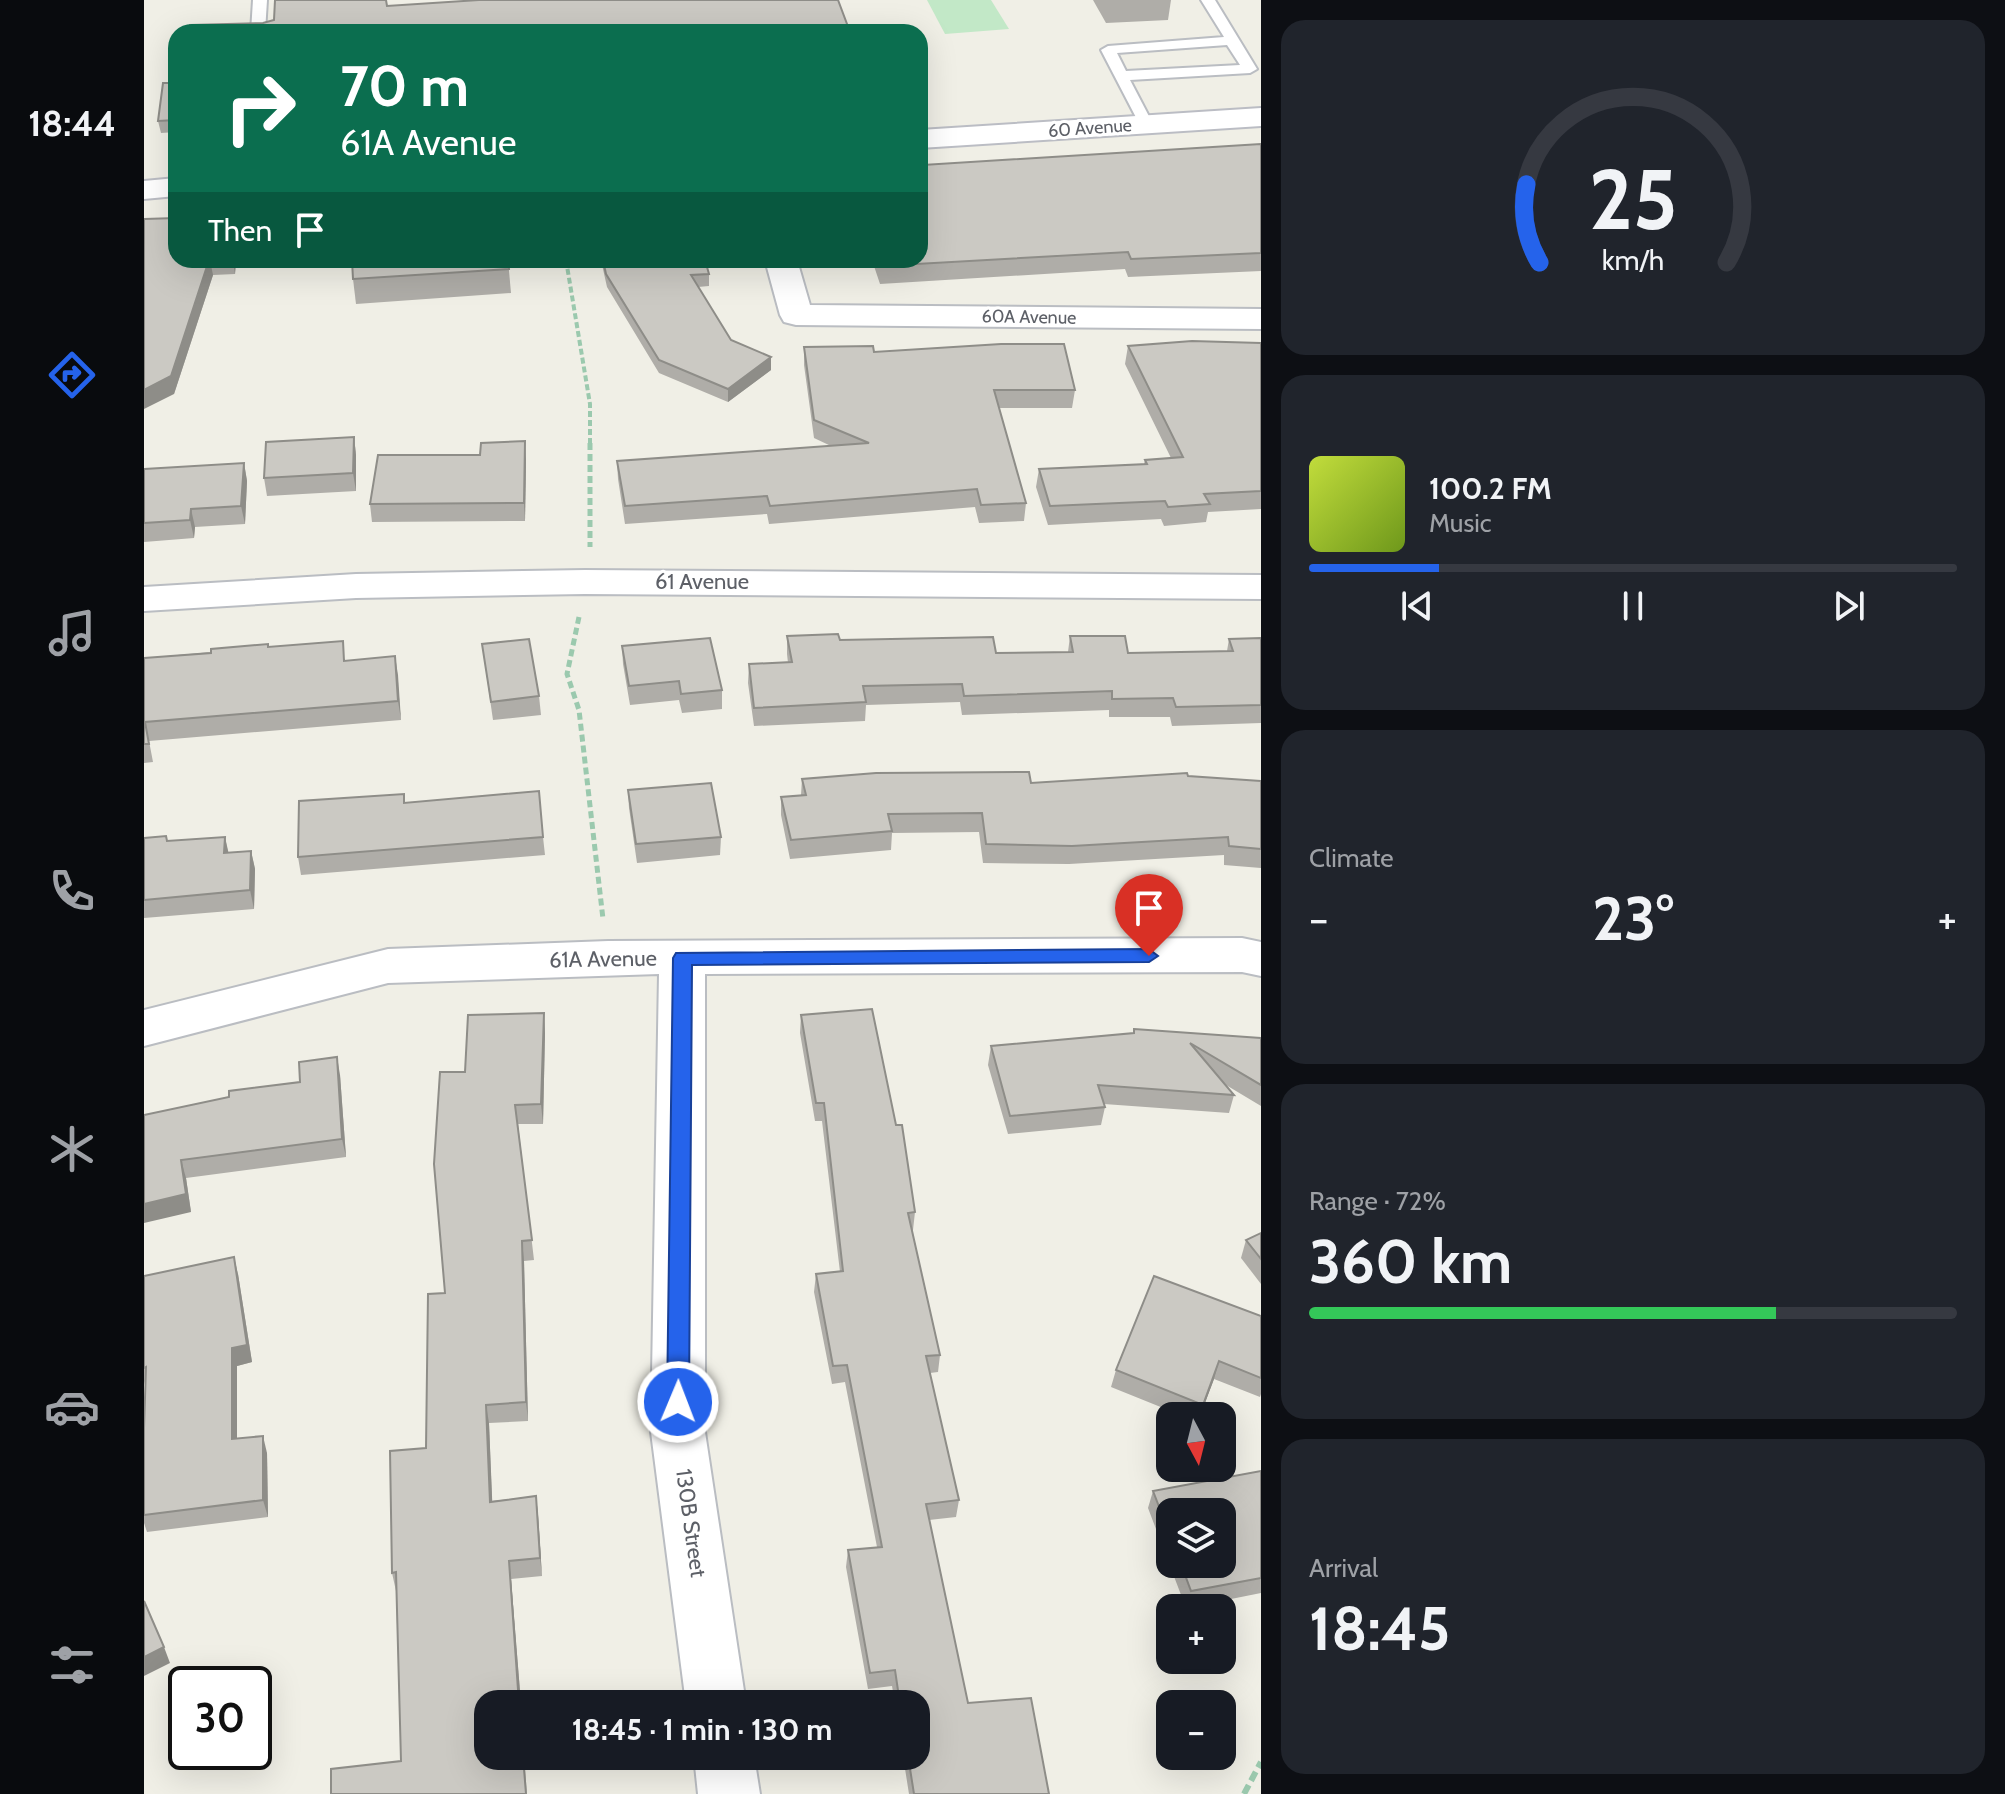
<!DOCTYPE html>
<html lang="en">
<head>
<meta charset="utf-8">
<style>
	:root { --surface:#171b24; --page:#20242c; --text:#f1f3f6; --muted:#9ea1a6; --line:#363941; --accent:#2563eb }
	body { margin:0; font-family:Cabin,sans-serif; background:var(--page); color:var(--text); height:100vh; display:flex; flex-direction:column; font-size:30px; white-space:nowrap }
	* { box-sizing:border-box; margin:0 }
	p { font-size:26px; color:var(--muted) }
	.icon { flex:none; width:44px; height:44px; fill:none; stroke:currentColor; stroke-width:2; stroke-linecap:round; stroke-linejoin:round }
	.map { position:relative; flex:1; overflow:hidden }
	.details { display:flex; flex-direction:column; gap:20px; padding:20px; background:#0d0f14; width:744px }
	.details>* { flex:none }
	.top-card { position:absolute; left:24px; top:24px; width:760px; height:244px; border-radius:24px; box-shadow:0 8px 32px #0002; background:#0b6e4f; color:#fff; overflow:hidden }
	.needle { width:52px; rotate:173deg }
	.fabs { position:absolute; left:1012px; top:1402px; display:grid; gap:16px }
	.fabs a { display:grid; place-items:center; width:80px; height:80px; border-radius:16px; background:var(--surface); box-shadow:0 8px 32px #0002; font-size:40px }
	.speed { position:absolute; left:24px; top:1666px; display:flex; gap:16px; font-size:40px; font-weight:700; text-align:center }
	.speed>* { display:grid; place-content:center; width:104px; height:104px; border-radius:50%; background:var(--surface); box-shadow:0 8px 32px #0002; line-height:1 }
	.speed .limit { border:4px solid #111; border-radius:12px; background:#fff; color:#111 }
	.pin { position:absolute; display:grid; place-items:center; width:68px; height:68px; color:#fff; margin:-82px -34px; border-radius:50% 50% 50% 0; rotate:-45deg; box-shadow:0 0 8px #0007 }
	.pin .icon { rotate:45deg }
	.me { position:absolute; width:88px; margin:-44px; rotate:1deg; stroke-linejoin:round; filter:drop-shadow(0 0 6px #0008) }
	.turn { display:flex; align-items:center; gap:28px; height:168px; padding:0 40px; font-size:36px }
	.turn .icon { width:104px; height:104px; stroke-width:2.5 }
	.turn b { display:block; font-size:56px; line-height:68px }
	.then { display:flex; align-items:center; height:76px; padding:0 40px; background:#0003; gap:16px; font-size:30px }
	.big { font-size:60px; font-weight:700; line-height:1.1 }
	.details .card { flex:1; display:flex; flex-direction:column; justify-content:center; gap:12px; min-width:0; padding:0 28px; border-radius:24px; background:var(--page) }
	.details .dial { align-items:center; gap:0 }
	.dial svg { height:208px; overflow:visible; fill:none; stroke:var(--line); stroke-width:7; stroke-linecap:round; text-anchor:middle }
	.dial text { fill:var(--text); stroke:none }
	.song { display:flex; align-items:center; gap:24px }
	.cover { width:96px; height:96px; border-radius:12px; background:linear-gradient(135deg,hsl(70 70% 55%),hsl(80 70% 35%)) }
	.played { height:8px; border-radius:4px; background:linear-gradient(90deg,var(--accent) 20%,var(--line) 20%) }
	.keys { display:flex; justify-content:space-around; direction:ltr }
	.heat { display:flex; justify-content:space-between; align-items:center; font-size:44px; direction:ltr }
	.charge { height:12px; border-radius:6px; background:linear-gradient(90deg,#34c759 72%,var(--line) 0) }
	.trip { position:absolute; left:330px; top:1690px; width:456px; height:80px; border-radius:24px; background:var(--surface); box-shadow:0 8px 32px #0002; font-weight:700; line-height:80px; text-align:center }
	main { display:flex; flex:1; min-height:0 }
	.menu { display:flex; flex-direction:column; width:144px; justify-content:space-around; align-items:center; background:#090b0e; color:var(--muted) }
	.menu .icon { width:56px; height:56px }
	.menu .active { color:var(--accent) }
	.menu b { font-size:36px; color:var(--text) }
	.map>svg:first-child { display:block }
</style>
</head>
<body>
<main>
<nav class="menu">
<b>18:44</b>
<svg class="icon active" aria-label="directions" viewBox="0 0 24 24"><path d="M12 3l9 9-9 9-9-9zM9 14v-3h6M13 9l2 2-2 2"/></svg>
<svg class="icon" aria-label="music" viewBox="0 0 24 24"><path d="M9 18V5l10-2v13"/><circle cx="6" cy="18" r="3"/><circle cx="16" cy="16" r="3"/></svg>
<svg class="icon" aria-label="phone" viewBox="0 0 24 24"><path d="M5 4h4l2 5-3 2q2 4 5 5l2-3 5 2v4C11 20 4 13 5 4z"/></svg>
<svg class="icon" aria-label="climate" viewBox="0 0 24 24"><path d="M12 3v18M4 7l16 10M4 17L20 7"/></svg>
<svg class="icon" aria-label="car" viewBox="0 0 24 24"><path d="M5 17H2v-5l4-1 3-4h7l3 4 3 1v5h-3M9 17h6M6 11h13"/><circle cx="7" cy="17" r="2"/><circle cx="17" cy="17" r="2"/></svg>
<svg class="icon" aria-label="filters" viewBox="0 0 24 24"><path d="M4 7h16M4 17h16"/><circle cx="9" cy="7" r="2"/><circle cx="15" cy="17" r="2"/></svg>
</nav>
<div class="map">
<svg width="1117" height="1794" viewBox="0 0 1117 1794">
	<rect width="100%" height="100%" fill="#f0efe6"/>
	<polygon fill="#c2e8c7" points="783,0 847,0 865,29 801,34"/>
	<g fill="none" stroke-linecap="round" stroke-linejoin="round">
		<defs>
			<g id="lane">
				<polygon points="109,0 123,0 121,32 107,32"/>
				<path d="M1057 0H1071L1113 69 1106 73 986 80 1009 124 1002 128 997 127 957 50 964 46 1080 37ZM1083 45 1096 65 982 71 973 53Z"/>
			</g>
			<g id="street">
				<polygon points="621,260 653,260 666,305 1117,309 1117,329 652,325 640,322 636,315"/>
				<polygon points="441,570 1117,575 1117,599 441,594 212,598 0,611 0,587 212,574"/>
				<polygon points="1098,938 1117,942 1117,976 1098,972 561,974 561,1432 602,1704 542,1704 507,1432 515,974 244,983 0,1046 0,1010 244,949 464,941"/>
				<polygon points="550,1756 610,1756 616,1794 554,1794"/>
			</g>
			<g id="secondary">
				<polygon points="1117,108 1117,126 776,148 776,130"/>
				<polygon points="32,178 32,196 0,199 0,181"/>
			</g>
		</defs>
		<use href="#lane" stroke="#babdc2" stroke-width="4"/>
		<use href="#street" stroke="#babdc2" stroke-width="4"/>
		<use href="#secondary" stroke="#bbbdc4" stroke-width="4"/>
		<polyline stroke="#9bc9ae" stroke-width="4" stroke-dasharray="6 3" stroke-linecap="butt" points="422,260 446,404 446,445"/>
		<g stroke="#9bc9ae" stroke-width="5" stroke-dasharray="7 4" stroke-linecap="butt">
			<polyline points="446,443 446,547"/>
			<polyline points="435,617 423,674 435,710 459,919"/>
		</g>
		<polyline stroke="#9bc9ae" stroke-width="6" stroke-dasharray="10 5" stroke-linecap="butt" points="1100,1794 1117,1762"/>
		<use href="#lane" fill="#fff" fill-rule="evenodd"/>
		<use href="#street" fill="#fff" fill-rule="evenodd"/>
		<use href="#secondary" fill="#fff" fill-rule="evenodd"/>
	</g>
	<g fill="#afada8" fill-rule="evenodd">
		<polygon points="949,0 1027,0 1024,20 962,23"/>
		<polygon points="32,83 32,132 17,133 14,121"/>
		<polygon points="1117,144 1117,271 984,277 981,269 736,284 728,260 776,260 779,165"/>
		<polygon points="32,260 92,260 91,274 69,275 30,394"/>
		<polygon points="364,260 367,293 212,304 209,279"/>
		<polygon points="457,260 561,260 565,274 565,286 554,287 587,340 627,370 584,402 515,373 463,287"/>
		<polygon points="1117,343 1117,509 1064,512 1062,522 1020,526 1017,519 904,525 892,487 895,469 1000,464 1001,460 1027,458 981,364 984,346"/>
		<polygon points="660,347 730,352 931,390 928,408 855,408 882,503 880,521 835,523 831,507 625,524 623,514 481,524 474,479 473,461 687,446 670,438 660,365"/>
		<polygon points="210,437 212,455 212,491 123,496 120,478"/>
		<polygon points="382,459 381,521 228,522 226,504"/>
		<polygon points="100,463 103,481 101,524 51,527 50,538 0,542 0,469"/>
		<polygon points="643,636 852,653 924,652 926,636 984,653 1083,651 1085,639 1117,638 1117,723 1028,726 1026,717 965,717 965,710 818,715 816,702 722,705 721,721 610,726 604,683 605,664 644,663 643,654"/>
		<polygon points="338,644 395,696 397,715 349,720"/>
		<polygon points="478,646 578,690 578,709 538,713 535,700 486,705 479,664"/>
		<polygon points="124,647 202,661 251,656 257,720 5,741 9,762 0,763 0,658"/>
		<polygon points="1044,776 1117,781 1117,868 1080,865 1080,855 925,864 839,863 835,832 748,833 747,850 646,859 637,815 637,797 657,795 658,779 887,783"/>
		<polygon points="484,790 577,837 576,855 493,863 485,808"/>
		<polygon points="260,794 261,803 399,837 401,855 157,875 154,857"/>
		<polygon points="81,837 84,853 107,851 111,869 110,909 0,918 0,838 23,841"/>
		<polygon points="400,1013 401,1033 399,1124 374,1124 390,1260 380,1261 384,1421 345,1423 348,1501 392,1496 394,1515 398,1576 367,1579 377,1704 344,1704 344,1756 380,1756 383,1794 187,1794 257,1761 252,1591 248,1573 282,1448 301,1293 321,1072"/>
		<polygon points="657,1015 771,1212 769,1230 768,1230 796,1355 794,1372 786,1373 815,1500 812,1517 785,1520 824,1703 905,1794 765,1794 759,1756 772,1756 772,1704 751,1704 748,1686 724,1689 702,1567 704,1550 733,1547 701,1382 688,1384 670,1292 672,1274 696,1272 678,1121 671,1121 656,1033"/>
		<polygon points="990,1029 1117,1038 1117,1106 1082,1085 1090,1095 1085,1113 960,1104 961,1107 957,1125 864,1134 844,1065 847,1046 989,1033"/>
		<polygon points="196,1075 202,1157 42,1178 47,1212 0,1115 156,1082"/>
		<polygon points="1117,1233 1117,1284 1097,1258 1102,1240"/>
		<polygon points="94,1274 108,1362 93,1366 93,1439 123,1453 124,1517 3,1532 0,1523 0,1428 1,1385 0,1381 0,1276"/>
		<polygon points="1117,1316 1117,1394 1116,1397 1070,1379 1056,1416 1039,1416 967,1387 972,1370"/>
		<path d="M1117 1472V1593L1042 1608 1004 1508 1009 1491ZM1026 1512 1078 1564H1026Z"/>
	</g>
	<g fill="#8e8d88">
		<polygon points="65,260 66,260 69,275 30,394 0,409 0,390"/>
		<polygon points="89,260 92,260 91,274"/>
		<polygon points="627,357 627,370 584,402 584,389"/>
		<polygon points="210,437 212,455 212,491 209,473"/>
		<polygon points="381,441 382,459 381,521 380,503"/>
		<polygon points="100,463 103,481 101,524 97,506"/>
		<polygon points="47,509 51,527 50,538 46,520"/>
		<polygon points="251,656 254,675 257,720 254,701"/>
		<polygon points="81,837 85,855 80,853"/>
		<polygon points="107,851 111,869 110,909 106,890"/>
		<polygon points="400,1013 401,1033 399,1124 397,1104"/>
		<polygon points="193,1057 196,1075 202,1157 198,1139"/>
		<polygon points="37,1160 42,1178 47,1212 0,1223 0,1204"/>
		<polygon points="378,1241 380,1261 384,1421 382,1402"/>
		<polygon points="90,1257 94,1274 108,1362 93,1366 93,1456 88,1439"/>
		<polygon points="1075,1361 1070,1379 1056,1416 1059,1405"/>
		<polygon points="342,1405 345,1423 349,1520 346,1502"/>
		<polygon points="119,1436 123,1453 124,1517 119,1500"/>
		<polygon points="392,1496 394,1515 398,1576 396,1558"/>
		<polygon points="365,1561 367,1579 377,1704 375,1704"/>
		<polygon points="20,1647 26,1663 0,1676 0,1657"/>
	</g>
	<g fill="#cbc9c3" stroke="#8e8d88" stroke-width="2">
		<polygon points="131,0 242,0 243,6 335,0 694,0 706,32 46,32 46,25 119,23 130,20"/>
		<polygon points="19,83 32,83 32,120 14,121"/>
		<polygon points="1117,144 1117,253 987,259 984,252 737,266 735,260 776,260 776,159 779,165"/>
		<polygon points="32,218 32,260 65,260 27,376 0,390 0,219"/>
		<polygon points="208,260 364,260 365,269 209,279"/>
		<polygon points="459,260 561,260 565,274 547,275 587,340 627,357 584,389 515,360 462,274"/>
		<polygon points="1048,341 1117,343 1117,491 1060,494 1066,504 1024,507 1021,501 906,506 895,469 1003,464 1001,460 1039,457 984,346"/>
		<polygon points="857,344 920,344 931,390 850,390 882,503 837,505 833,489 626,506 623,496 481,506 473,461 725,443 670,420 660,347 729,346 730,352"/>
		<polygon points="210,437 209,473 120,478 122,442"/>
		<polygon points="381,441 380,503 226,504 234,455 336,455 337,443"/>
		<polygon points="100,463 97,506 47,509 46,520 0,523 0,469"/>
		<polygon points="694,634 696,640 849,637 852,653 929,652 926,636 981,636 984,653 1089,651 1085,639 1117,638 1117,705 1032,707 1029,698 968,699 968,691 820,696 818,684 719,686 722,702 610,708 605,664 648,662 643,636"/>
		<polygon points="566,638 578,690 537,694 535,681 485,686 478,646"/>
		<polygon points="385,639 395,696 347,702 338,644"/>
		<polygon points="199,641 200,661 251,656 254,701 1,722 5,744 0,744 0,658 67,653 67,649 124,644 124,647"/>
		<polygon points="885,772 887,783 1043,773 1044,776 1117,781 1117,849 1085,846 1084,837 928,846 842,844 838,813 744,814 748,831 647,840 637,797 662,795 658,779 732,773"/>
		<polygon points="567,783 577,837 492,844 484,790"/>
		<polygon points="395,791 399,837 154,857 155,801 260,794 260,803"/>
		<polygon points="22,836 23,841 81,837 80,853 107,851 106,890 0,900 0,838"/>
		<polygon points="728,1009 752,1125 758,1125 771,1212 764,1213 796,1355 782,1356 815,1500 782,1504 824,1703 887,1698 905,1794 770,1794 764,1756 772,1756 772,1704 756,1704 751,1670 726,1673 704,1550 738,1547 703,1365 689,1366 672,1274 699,1271 680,1103 672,1103 657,1015"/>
		<polygon points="400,1013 397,1104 371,1105 388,1240 378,1241 382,1402 342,1405 346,1502 392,1496 396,1558 365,1561 375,1704 344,1704 344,1756 379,1756 382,1794 187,1794 187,1769 257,1761 252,1572 248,1573 246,1451 282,1448 284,1294 301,1293 290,1164 296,1072 321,1072 324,1015"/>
		<polygon points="990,1029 1117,1038 1117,1085 1046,1043 1090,1095 954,1085 961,1107 866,1116 847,1046 990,1033"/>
		<polygon points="193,1057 198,1139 37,1160 42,1194 0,1204 0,1115 85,1097 85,1091 156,1082 155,1062"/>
		<polygon points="1117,1233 1117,1259 1102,1240"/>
		<polygon points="90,1257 103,1345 88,1348 88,1439 119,1436 119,1500 0,1515 0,1428 2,1367 0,1368 0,1276"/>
		<polygon points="1010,1276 1117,1316 1117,1378 1075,1361 1059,1405 972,1370"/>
		<polygon points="1117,1471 1117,1578 1047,1591 1037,1564 1078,1564 1078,1512 1026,1512 1026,1535 1009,1491"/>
		<polygon points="0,1601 20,1647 0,1657"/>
	</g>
	<polygon fill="#2563eb" stroke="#184099" stroke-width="2" points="1005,949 1014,956 1005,962 548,965 545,1402 542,1409 534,1412 526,1409 523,1402 529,958 532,953"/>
	<g text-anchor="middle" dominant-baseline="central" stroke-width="6" stroke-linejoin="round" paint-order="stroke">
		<g font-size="18" fill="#5d6067" stroke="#fff">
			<text transform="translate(946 128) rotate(-4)">60 Avenue</text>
			<text transform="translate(885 317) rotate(1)">60A Avenue</text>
		</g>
		<g font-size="22" fill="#5d6067" stroke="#fff">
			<text x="558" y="581">61 Avenue</text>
			<text transform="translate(459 959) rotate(-1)">61A Avenue</text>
			<text transform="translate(547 1523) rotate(82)">130B Street</text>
		</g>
	</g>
</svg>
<div class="fabs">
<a><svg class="needle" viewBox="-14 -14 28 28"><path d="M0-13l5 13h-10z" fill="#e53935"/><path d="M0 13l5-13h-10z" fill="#9ea1a6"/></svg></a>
<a><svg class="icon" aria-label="layers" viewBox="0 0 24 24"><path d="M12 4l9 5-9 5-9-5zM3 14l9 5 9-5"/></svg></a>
<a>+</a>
<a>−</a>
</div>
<div class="speed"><div class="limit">30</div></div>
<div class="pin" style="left:1005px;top:956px;background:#d93025"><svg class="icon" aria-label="arrive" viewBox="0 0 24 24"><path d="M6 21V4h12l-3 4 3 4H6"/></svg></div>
<svg class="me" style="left:534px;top:1402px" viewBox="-20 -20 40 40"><circle r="17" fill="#2563eb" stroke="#fff" stroke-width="3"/><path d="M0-11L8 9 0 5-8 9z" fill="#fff"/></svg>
<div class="trip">18:45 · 1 min · 130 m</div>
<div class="top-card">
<div class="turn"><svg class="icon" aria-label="right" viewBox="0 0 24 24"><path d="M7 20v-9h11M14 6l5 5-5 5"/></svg><div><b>70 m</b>61A Avenue</div></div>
<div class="then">Then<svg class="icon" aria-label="arrive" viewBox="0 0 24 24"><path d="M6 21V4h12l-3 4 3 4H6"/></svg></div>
</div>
</div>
<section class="details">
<div class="card dial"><svg viewBox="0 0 100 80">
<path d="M14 69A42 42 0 1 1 86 69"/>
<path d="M14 69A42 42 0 0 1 9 39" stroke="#2563eb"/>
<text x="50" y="56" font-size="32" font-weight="700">25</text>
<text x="50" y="72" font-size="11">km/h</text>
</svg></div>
<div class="card">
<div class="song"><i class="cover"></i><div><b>100.2 FM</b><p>Music</p></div></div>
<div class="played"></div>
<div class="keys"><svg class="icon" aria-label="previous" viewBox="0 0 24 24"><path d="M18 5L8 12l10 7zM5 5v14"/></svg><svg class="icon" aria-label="pause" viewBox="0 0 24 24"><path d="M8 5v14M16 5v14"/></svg><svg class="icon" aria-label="next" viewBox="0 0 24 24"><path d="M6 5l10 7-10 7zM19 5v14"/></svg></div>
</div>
<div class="card"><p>Climate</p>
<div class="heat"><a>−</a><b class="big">23°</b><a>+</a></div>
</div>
<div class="card"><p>Range · 72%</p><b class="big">360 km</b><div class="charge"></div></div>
<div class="card"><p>Arrival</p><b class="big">18:45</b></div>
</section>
</main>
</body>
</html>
